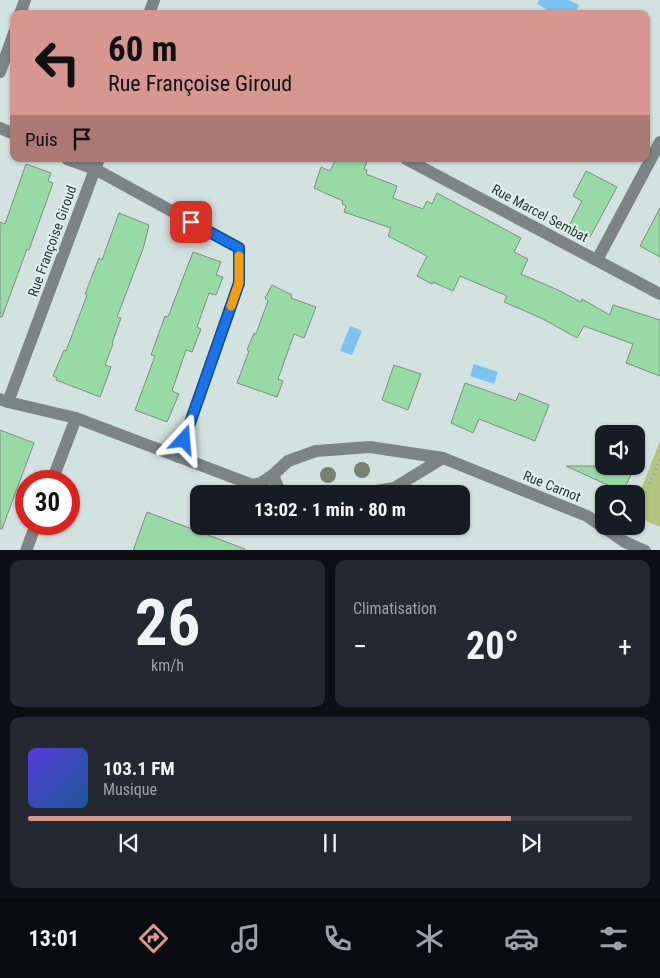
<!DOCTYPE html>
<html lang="fr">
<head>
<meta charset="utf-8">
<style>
	:root { --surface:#171b24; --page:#242831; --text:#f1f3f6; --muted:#9ea1a6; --line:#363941; --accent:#d69790 }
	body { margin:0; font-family:"Roboto Condensed",sans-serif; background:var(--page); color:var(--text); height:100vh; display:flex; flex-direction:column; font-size:19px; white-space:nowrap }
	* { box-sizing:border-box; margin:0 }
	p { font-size:16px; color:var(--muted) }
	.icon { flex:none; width:28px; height:28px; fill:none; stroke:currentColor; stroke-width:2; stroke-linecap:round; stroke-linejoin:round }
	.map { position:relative; height:550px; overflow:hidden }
	.side { display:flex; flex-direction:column; gap:10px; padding:10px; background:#0d0f14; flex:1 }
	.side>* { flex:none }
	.hud { position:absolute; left:10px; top:10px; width:640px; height:152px; border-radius:10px; box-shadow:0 1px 4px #0004; background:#d69790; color:#111; overflow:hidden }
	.tools { position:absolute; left:595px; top:425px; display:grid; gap:10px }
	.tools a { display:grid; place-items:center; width:50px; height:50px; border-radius:10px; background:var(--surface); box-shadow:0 1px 4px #0004; font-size:25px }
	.speed { position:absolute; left:15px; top:470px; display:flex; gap:10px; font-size:25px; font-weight:700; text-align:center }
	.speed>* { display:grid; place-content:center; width:65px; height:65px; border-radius:50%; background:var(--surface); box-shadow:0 1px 4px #0004; line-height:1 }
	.speed .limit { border:8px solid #d22; background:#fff; color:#111 }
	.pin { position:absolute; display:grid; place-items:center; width:42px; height:42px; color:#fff; margin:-21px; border-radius:10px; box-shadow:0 2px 8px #0006 }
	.me { position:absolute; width:55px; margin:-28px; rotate:19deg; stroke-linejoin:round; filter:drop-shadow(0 0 4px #0008) }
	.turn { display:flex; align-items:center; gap:18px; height:105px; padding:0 15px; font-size:22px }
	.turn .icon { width:65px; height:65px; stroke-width:2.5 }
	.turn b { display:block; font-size:35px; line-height:42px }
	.then { display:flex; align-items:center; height:48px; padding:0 15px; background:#0003; gap:10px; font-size:19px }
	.big { font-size:38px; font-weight:700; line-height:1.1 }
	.side .tile { flex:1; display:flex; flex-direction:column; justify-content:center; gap:8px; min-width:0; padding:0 18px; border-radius:10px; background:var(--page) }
	.side .dial { align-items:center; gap:0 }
	.dial b { font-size:65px; line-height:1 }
	.song { display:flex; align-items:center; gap:15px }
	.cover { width:60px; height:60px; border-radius:8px; background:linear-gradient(135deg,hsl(250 70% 55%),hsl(210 70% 35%)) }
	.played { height:5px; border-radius:2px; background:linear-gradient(90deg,var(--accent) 80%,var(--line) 80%) }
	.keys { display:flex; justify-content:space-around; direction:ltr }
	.heat { display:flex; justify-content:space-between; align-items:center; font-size:28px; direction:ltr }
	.side .tiles { flex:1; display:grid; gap:10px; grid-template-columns:1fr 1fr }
	.tile:last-child { grid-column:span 2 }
	.trip { position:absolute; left:190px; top:485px; width:280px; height:50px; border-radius:10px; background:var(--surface); box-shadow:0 1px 4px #0004; font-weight:700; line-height:50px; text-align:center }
	.tabs { display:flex; height:80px; justify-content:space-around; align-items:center; background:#090b0e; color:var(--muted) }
	.tabs .icon { width:35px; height:35px }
	.tabs .active { color:var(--accent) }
	.tabs b { font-size:22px; color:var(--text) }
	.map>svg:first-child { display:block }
</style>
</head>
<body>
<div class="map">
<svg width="660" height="551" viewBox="0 0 660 551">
	<rect width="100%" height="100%" fill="#d2e3df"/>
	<polygon fill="#b3c580" points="660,441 660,527 636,517 636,502"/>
	<g fill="#7cc2f2">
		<polygon points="539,0 569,0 579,5 575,14 555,14 537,4"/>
		<polygon points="350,326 362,331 352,355 340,351"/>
		<polygon points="474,364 498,372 494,384 470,376"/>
	</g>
	<g fill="#98daa6" stroke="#7f8b81">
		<polygon points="336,159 368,159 364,169 367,170 366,174 397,186 393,198 423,209 427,201 432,204 437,193 521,238 514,252 528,259 521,274 558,290 581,302 582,299 610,315 613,305 660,320 660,376 626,363 633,344 584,326 577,338 543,319 504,302 507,296 460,276 453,291 433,282 432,284 417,276 427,256 388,236 391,228 344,212 346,206 342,204 343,201 314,188 321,167 330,171"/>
		<polygon points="26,164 51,173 48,181 53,183 29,250 27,249 2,317 0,317 0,222 5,224"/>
		<polygon points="586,171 617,187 590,237 569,226 582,201 573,196"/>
		<polygon points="660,208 660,257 640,246"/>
		<polygon points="119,213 149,225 143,249 117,317 121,318 112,343 113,344 105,365 111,367 100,397 56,380 57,378 53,376 64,350 66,351 87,295 85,294 99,258 102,260"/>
		<polygon points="193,252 221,262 216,275 223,277 216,295 209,293 197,327 201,329 192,352 186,350 172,391 179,394 167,422 135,410 155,356 151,355 165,316 168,317"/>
		<polygon points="272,285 292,295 291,298 316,307 304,338 294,334 278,379 283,381 277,397 237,383 249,351 247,350 254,333 256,334 268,301 265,298"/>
		<polygon points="394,365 421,374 408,410 382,400"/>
		<polygon points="465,383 516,401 519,393 549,405 535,441 479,419 473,433 451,423"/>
		<polygon points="0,430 34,443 2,529 0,529"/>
		<polygon points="566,466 635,466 623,492"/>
		<polygon points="147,512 245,549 244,551 133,551"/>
	</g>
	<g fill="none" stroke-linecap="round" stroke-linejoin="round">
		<polyline stroke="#96a4a0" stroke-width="3" stroke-dasharray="1 4" stroke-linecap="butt" points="636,516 660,459"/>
		<g stroke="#7d8486" stroke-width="12">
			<polyline points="20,14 25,0"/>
			<polyline points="149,14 154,0"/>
			<polyline points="0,72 14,33"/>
			<polyline points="0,128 14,134"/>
			<polyline points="67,159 95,169 99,159"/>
			<polyline points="406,159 660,294"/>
			<polyline points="597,260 660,142"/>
			<polyline points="0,399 8,402 76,418"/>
			<polyline points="8,402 95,169 239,248 239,283 178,457"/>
			<polyline points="52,481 76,418 253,485 261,483 273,475"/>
			<polyline points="281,494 273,475 288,461 316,451 370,447 443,458 587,516 625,542 645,551"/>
			<polyline points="359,494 394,488 443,458"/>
			<polyline points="26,551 36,524"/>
		</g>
	</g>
	<g fill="#77836f">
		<circle cx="362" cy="470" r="8"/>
		<circle cx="328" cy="475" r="8"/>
	</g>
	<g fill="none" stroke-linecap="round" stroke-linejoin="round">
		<defs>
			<polyline id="route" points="184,440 239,283 239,248 191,222"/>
		</defs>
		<use href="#route" stroke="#114b97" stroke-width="12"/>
		<use href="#route" stroke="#1a73e8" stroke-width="9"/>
		<polyline stroke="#f59e0b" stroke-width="9" points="231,306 239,283 239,256"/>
	</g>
	<g text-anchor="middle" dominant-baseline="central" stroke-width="4" stroke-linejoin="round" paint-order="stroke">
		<g font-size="14" fill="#303735" stroke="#dff0ec">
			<text transform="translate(540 213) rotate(28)">Rue Marcel Sembat</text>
			<text transform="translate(52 241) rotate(-70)">Rue Françoise Giroud</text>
			<text transform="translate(552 486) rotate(22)">Rue Carnot</text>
		</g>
	</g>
</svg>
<div class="tools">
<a><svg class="icon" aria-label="sound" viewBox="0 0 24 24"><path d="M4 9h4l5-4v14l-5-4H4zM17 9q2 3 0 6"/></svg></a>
<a><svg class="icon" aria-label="search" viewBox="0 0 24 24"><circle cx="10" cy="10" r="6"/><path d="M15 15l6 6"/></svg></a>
</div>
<div class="speed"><div class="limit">30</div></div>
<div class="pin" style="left:191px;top:222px;background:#d93025"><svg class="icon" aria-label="arrive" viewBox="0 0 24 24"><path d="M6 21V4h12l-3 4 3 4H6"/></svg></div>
<svg class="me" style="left:184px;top:440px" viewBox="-20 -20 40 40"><path d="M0-17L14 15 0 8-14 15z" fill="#1a73e8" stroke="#fff" stroke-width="4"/></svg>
<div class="trip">13:02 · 1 min · 80 m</div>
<div class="hud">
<div class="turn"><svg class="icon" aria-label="left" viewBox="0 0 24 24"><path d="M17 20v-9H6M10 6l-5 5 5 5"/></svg><div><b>60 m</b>Rue Françoise Giroud</div></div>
<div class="then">Puis<svg class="icon" aria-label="arrive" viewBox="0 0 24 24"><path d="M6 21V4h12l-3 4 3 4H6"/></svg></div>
</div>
</div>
<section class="side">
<div class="tiles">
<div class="tile dial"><b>26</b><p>km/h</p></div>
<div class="tile"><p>Climatisation</p>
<div class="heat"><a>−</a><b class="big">20°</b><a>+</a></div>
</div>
<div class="tile">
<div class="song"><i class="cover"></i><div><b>103.1 FM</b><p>Musique</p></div></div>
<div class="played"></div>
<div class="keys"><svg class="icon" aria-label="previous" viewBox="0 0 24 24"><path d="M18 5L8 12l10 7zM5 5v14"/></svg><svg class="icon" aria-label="pause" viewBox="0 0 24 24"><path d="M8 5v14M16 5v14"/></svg><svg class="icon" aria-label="next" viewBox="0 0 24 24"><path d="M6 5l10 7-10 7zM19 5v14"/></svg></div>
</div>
</div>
</section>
<nav class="tabs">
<b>13:01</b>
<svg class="icon active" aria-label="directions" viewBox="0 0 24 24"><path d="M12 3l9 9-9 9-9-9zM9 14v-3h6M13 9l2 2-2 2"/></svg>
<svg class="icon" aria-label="music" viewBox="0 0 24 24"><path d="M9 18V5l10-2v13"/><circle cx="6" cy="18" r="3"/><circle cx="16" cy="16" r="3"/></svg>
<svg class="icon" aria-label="phone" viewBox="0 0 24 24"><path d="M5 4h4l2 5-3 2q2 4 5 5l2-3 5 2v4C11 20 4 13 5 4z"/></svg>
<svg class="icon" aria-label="climate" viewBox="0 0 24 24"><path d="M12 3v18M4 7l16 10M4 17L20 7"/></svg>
<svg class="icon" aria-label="car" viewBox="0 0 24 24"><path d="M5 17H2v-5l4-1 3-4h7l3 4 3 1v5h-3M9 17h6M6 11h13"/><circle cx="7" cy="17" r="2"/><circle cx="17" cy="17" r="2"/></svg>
<svg class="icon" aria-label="filters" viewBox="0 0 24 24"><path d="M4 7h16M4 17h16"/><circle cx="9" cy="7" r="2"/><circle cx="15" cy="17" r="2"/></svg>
</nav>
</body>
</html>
